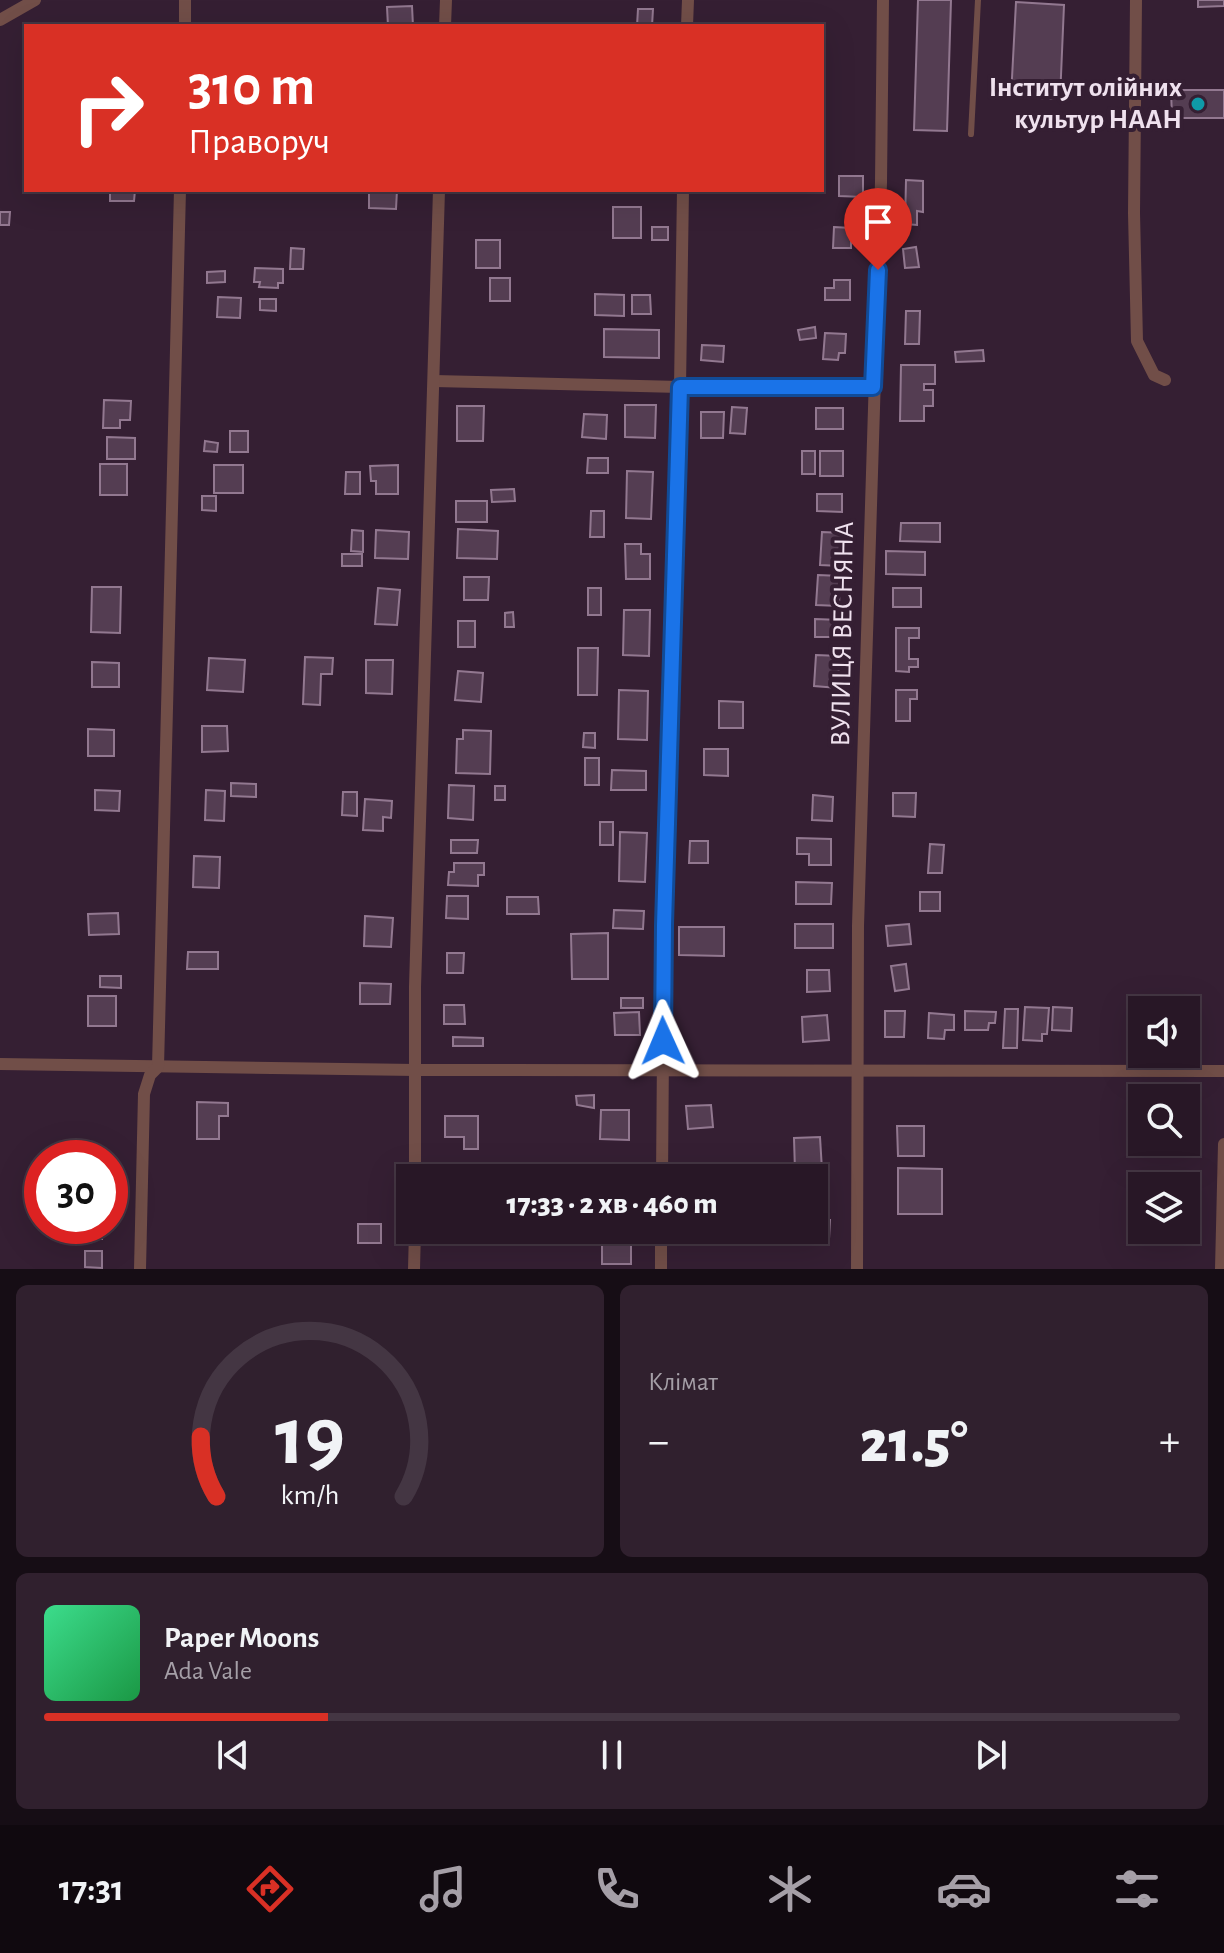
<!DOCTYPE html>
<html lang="uk">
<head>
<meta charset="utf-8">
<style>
	:root { --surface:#281726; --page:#30202e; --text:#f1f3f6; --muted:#a59fa7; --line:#443643; --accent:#d93025 }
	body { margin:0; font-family:"Alegreya Sans",sans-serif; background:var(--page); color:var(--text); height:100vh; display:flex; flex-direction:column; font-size:30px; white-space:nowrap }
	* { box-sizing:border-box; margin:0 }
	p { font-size:26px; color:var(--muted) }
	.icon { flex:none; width:44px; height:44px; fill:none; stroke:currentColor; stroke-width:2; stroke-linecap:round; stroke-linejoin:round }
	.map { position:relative; height:1269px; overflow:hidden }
	.details { display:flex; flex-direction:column; gap:16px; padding:16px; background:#160d15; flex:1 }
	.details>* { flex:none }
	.top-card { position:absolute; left:24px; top:24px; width:800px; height:168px; border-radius:0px; box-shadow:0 8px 32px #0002,0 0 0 2px var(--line); background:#d93025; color:#fff; overflow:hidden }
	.fabs { position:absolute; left:1128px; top:996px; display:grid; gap:16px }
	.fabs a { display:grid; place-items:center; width:72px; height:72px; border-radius:0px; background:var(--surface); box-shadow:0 8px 32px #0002,0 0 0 2px var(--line); font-size:40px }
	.speed { position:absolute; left:24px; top:1140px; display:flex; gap:16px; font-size:40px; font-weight:700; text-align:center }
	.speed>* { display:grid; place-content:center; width:104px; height:104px; border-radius:50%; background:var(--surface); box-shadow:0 8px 32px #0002,0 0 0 2px var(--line); line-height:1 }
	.speed .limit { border:12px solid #d22; background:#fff; color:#111 }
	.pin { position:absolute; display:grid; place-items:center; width:68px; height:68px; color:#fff; margin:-82px -34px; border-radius:50% 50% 50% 0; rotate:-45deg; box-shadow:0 0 8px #0007 }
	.pin .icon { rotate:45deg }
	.me { position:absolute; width:88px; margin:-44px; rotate:359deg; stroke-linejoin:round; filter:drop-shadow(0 0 6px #0008) }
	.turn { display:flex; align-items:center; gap:28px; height:168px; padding:0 32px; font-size:36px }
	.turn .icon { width:104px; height:104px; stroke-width:2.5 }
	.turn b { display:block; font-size:56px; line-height:68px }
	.big { font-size:60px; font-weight:800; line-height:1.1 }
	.details .card { flex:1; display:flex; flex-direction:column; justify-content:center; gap:12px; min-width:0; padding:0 28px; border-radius:12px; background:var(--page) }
	.details .dial { align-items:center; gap:0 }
	.dial svg { height:208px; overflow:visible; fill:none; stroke:var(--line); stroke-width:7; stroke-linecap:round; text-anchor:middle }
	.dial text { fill:var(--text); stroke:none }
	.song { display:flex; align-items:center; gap:24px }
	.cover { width:96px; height:96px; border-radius:12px; background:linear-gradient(135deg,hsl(150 70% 55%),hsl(140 70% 35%)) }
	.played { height:8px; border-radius:4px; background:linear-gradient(90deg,var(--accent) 25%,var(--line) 25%) }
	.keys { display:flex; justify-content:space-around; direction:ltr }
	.heat { display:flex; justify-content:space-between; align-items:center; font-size:44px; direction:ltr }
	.details .tiles { flex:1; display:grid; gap:16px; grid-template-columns:1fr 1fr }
	.card:last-child { grid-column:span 2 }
	.trip { position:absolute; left:396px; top:1164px; width:432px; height:80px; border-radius:0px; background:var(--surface); box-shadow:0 8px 32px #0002,0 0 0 2px var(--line); font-weight:800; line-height:80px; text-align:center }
	.dock { display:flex; height:128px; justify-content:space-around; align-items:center; background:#10090f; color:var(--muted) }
	.dock .icon { width:56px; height:56px }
	.dock .selected { color:var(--accent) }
	.dock b { font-size:36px; color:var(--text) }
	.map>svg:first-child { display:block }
</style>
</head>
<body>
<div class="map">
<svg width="1224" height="1269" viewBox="0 0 1224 1269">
	<rect width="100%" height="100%" fill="#351f33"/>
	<g fill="#543d52" stroke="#927890" stroke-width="2">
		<polygon points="918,0 951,0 947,131 914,130"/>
		<polygon points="1198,0 1224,0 1224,6 1198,7"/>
		<polygon points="1016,2 1064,5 1060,99 1011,97"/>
		<polygon points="412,6 413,26 388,26 387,7"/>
		<polygon points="638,9 653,9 652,26 637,26"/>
		<polygon points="1171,90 1224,90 1224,118 1172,118"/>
		<polygon points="839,176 863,176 863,197 839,196"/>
		<polygon points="906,180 923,181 923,212 917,211 917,225 905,224"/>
		<polygon points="110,190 135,190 134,201 110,201"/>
		<polygon points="369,190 397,190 396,209 369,208"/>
		<rect x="613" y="207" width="28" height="31"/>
		<polygon points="0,212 10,212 9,225 0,225"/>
		<rect x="652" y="227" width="16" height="13"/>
		<polygon points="834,227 851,228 851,248 833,248"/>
		<rect x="476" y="240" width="24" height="28"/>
		<polygon points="916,247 919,267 905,268 903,249"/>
		<polygon points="291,248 304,249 303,269 290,269"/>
		<polygon points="255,268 283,269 283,283 278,283 278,288 259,287 260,282 254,282"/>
		<polygon points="225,271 225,282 207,283 207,272"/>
		<rect x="490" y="278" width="20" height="23"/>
		<polygon points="834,280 850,280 850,300 825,300 825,288 834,288"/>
		<polygon points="595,294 624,295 624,316 595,315"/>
		<polygon points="632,295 650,295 651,314 632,314"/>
		<polygon points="218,297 241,298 240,318 217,317"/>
		<polygon points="260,299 276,299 276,311 260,310"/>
		<polygon points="906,311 920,311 919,344 905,344"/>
		<polygon points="815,327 816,338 800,340 798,330"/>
		<polygon points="604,329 659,330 659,358 604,357"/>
		<polygon points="825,333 846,334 845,353 839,353 838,360 823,359"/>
		<polygon points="702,345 724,346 723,362 701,360"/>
		<polygon points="983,350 984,361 956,362 955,352"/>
		<polygon points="901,365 935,365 935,384 924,384 924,390 933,390 933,406 924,406 924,421 900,421"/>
		<polygon points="104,400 131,401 130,420 120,420 120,428 103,428"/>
		<polygon points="625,405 656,405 655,438 625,437"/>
		<polygon points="457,406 484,406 483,441 457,441"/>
		<polygon points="732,407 747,408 745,434 730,433"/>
		<rect x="816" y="408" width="27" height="21"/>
		<polygon points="701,412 724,412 723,438 701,438"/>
		<polygon points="584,414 607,415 606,439 582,437"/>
		<rect x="230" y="431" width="18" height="21"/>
		<polygon points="107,437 135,438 135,459 107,459"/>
		<polygon points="205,441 218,443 217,452 204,451"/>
		<rect x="802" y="451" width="13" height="23"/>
		<rect x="820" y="451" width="23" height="25"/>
		<polygon points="588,458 608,458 608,473 587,473"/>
		<rect x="100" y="464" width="27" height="31"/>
		<rect x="214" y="465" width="29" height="28"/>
		<polygon points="398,465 398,494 376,494 376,481 371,481 370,466"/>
		<polygon points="627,471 653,472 651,519 626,518"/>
		<polygon points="346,472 360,472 360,494 345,494"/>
		<polygon points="514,489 515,501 492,502 491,490"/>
		<polygon points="817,494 842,494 842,512 817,511"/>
		<polygon points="202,496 216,496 216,511 202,510"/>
		<rect x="456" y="501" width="31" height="21"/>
		<polygon points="591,511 604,511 604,537 590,537"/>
		<polygon points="901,523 940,523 940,542 900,541"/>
		<polygon points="458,529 498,531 497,559 457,558"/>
		<polygon points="352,530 363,531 363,552 351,551"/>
		<polygon points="376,530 409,532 408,559 375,558"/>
		<polygon points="822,532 843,533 841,566 820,565"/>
		<polygon points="625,544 641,544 641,554 650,554 650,579 626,579"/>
		<polygon points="886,551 925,552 925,575 886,574"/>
		<rect x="342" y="554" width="20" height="12"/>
		<polygon points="818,575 840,576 839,606 816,605"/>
		<polygon points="464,577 489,577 488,600 464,600"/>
		<polygon points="92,587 121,587 120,633 91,632"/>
		<polygon points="378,588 400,590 397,625 375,624"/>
		<rect x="588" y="588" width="13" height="27"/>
		<rect x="893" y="588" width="28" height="19"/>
		<polygon points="624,610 650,610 649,656 623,655"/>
		<polygon points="513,612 514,627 505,627 505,613"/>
		<polygon points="815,619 840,620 839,637 815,637"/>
		<rect x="458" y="621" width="17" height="26"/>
		<polygon points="896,628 919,628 919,638 909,638 909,659 918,659 918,667 909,667 909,672 896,671"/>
		<polygon points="578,648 598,648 597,695 578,695"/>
		<polygon points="816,655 839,656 838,688 814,686"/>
		<polygon points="305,657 333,658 332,674 321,674 320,705 303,704"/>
		<polygon points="209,658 245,660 243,692 207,690"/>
		<polygon points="366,660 393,660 392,694 366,693"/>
		<polygon points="92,662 119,663 119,687 92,687"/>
		<polygon points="458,671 483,673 481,702 455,700"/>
		<polygon points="619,690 648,691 647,740 618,739"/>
		<polygon points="896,690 917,690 917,699 910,699 910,721 896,721"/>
		<polygon points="719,701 743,702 743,728 719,728"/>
		<polygon points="202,726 227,726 228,751 202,752"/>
		<polygon points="88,729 114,730 114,756 88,756"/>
		<polygon points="463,730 491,731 490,774 456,773 457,739 463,739"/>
		<polygon points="584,733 595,733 595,748 583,747"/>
		<polygon points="704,749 728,749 728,776 704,775"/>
		<rect x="585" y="758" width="14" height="27"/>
		<polygon points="612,770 646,771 646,790 611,790"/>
		<polygon points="231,783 256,784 256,797 231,796"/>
		<polygon points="449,785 474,786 473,820 448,818"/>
		<rect x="495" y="786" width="10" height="14"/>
		<polygon points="95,790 120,791 119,811 95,810"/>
		<polygon points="206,790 225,791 224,821 205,820"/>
		<polygon points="343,792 357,792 357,816 342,815"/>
		<polygon points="893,793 916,793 915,817 893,816"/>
		<polygon points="813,795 833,797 832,821 812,820"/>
		<polygon points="365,799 392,801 391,818 383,817 383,831 363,830"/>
		<rect x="600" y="822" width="13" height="23"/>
		<polygon points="620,832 647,833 645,882 619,881"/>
		<polygon points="797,838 831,839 831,865 809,865 809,854 797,854"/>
		<polygon points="451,840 478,840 477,853 451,853"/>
		<polygon points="690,841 708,841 708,863 689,863"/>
		<polygon points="930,844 944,845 942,873 928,873"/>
		<polygon points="194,856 220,857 219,888 193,887"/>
		<polygon points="454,863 484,863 484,875 478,875 478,886 448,885 449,872 454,872"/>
		<polygon points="796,882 832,883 831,904 796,904"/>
		<rect x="920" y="892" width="20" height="19"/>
		<polygon points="447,896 468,896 468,919 446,918"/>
		<polygon points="507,897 538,897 539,914 507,914"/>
		<polygon points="614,910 644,911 643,929 613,928"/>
		<polygon points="118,913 119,934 89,935 88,914"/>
		<polygon points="365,916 393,918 391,947 364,946"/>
		<rect x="795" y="924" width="38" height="24"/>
		<polygon points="909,924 911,944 888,946 886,926"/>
		<polygon points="679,927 724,927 724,956 679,955"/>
		<polygon points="608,933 608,979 572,979 571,934"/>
		<polygon points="188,952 218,952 218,969 187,969"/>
		<polygon points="447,953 464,953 463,973 447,973"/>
		<polygon points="906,964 909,989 895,991 891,966"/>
		<polygon points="807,970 829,970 830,991 807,992"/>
		<polygon points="100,976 121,976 121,988 100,987"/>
		<polygon points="360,983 391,984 390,1004 360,1004"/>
		<rect x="88" y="996" width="28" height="30"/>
		<rect x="621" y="998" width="22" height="10"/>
		<polygon points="444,1005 464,1005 465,1024 444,1024"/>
		<polygon points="1025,1007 1049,1008 1047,1034 1042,1034 1042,1041 1023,1040"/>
		<polygon points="1053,1007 1072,1008 1071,1031 1052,1030"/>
		<polygon points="1005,1009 1018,1009 1017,1048 1003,1048"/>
		<polygon points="885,1011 905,1011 904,1037 885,1037"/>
		<polygon points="965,1011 996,1012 995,1023 989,1023 988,1030 965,1030"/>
		<polygon points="639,1012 640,1035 615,1035 614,1013"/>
		<polygon points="929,1013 954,1015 954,1030 945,1030 944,1039 928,1038"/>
		<polygon points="827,1015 829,1040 803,1042 802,1017"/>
		<polygon points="453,1037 483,1038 483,1046 453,1046"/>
		<polygon points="594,1095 594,1108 577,1105 576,1096"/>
		<polygon points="197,1102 228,1103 228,1116 219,1116 219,1139 197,1139"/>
		<polygon points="711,1105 713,1127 688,1129 686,1106"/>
		<polygon points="601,1110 629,1110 629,1140 600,1139"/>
		<polygon points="445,1116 478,1116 478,1149 464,1149 464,1137 445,1137"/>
		<polygon points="897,1126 924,1126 924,1156 898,1156"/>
		<polygon points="820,1137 822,1170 795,1171 794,1138"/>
		<polygon points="470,1167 471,1178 440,1178 440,1169"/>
		<polygon points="898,1168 942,1169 942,1214 898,1214"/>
		<polygon points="814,1220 830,1220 829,1239 805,1238 805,1230 814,1230"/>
		<rect x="358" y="1224" width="23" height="19"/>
		<rect x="85" y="1226" width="17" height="13"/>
		<rect x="602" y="1230" width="29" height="34"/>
		<polygon points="85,1251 102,1251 102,1268 85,1267"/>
	</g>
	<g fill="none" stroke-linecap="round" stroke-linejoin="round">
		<polyline stroke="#714e48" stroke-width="6" points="971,134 978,0"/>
		<g stroke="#714e48" stroke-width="12">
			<polyline points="1136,0 1134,213 1137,341 1154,375 1165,380"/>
			<polyline points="0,20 35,0"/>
			<polyline points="185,26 185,0"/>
			<polyline points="445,26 446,0"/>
			<polyline points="687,26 688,0"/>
			<polyline points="434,381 680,387 873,387"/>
			<polyline points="0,1064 416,1070 1224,1071"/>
			<polyline points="415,1178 415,987 439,190"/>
			<polyline points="662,1178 664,925 680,387 683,190"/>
			<polyline points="140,1269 144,1094 150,1075 158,1067 180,190"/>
			<polyline points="414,1269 415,1230"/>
			<polyline points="661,1269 661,1230"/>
			<polyline points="857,1269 858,926 881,182 883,0"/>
			<polyline points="1221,1269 1224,1144"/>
		</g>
	</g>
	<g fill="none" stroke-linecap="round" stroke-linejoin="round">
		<defs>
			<polyline id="route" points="663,1041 664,925 680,387 873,387 878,270"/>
		</defs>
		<use href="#route" stroke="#114b97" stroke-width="20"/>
		<use href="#route" stroke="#1a73e8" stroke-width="14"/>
	</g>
	<circle fill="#0f9aa8" stroke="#351f33" stroke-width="3" cx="1198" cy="104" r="8"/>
	<g text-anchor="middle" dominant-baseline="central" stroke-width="8" stroke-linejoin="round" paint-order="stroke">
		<g font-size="28" font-weight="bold" fill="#efe1ee" stroke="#351f33" text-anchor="end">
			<text x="1182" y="88">Інститут олійних<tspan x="1182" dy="32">культур НААН</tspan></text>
		</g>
		<g font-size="28" fill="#efe1ee" stroke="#351f33">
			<text transform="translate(843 634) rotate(-89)">ВУЛИЦЯ ВЕСНЯНА</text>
		</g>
	</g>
</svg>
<div class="fabs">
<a><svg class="icon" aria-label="sound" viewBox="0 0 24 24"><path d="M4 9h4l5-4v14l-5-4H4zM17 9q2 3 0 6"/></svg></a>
<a><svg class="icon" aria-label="search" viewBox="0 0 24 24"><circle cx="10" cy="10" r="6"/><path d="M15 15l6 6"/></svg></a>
<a><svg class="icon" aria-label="layers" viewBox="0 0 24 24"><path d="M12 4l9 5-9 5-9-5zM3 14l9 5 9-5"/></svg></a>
</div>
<div class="speed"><div class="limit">30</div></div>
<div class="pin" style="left:878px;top:270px;background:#d93025"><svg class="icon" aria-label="arrive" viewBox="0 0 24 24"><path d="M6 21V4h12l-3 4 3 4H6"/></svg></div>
<svg class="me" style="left:663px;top:1041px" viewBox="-20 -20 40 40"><path d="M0-17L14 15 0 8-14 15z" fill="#1a73e8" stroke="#fff" stroke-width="4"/></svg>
<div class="trip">17:33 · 2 хв · 460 m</div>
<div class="top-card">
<div class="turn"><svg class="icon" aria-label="right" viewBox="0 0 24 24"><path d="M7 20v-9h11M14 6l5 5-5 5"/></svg><div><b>310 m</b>Праворуч</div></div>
</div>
</div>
<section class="details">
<div class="tiles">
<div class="card dial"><svg viewBox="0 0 100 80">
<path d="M14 69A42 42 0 1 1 86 69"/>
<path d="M14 69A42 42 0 0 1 8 46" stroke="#d93025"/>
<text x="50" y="56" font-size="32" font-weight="700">19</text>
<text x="50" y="72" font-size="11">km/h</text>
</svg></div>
<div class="card"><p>Клімат</p>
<div class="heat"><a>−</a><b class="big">21.5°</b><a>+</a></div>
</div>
<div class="card">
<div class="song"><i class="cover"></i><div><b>Paper Moons</b><p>Ada Vale</p></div></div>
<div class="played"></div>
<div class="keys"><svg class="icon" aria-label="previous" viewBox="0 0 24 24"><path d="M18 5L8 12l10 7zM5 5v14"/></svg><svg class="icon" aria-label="pause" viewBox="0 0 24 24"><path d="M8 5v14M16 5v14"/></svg><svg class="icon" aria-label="next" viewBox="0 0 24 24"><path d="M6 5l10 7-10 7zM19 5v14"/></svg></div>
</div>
</div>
</section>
<nav class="dock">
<b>17:31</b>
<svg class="icon selected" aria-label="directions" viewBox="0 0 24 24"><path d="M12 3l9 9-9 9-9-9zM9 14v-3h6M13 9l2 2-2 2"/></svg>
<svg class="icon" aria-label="music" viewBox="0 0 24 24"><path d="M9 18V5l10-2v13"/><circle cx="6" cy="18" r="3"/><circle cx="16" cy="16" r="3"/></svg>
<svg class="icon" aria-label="phone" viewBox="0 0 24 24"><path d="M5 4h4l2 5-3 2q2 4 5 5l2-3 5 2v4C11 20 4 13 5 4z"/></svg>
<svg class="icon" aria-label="climate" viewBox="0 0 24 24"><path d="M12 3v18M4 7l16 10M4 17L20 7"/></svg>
<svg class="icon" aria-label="car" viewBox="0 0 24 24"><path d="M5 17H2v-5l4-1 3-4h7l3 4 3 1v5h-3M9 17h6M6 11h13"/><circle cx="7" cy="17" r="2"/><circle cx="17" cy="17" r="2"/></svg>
<svg class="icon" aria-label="filters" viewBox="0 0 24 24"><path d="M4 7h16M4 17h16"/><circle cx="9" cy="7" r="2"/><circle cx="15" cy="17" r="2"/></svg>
</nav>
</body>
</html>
